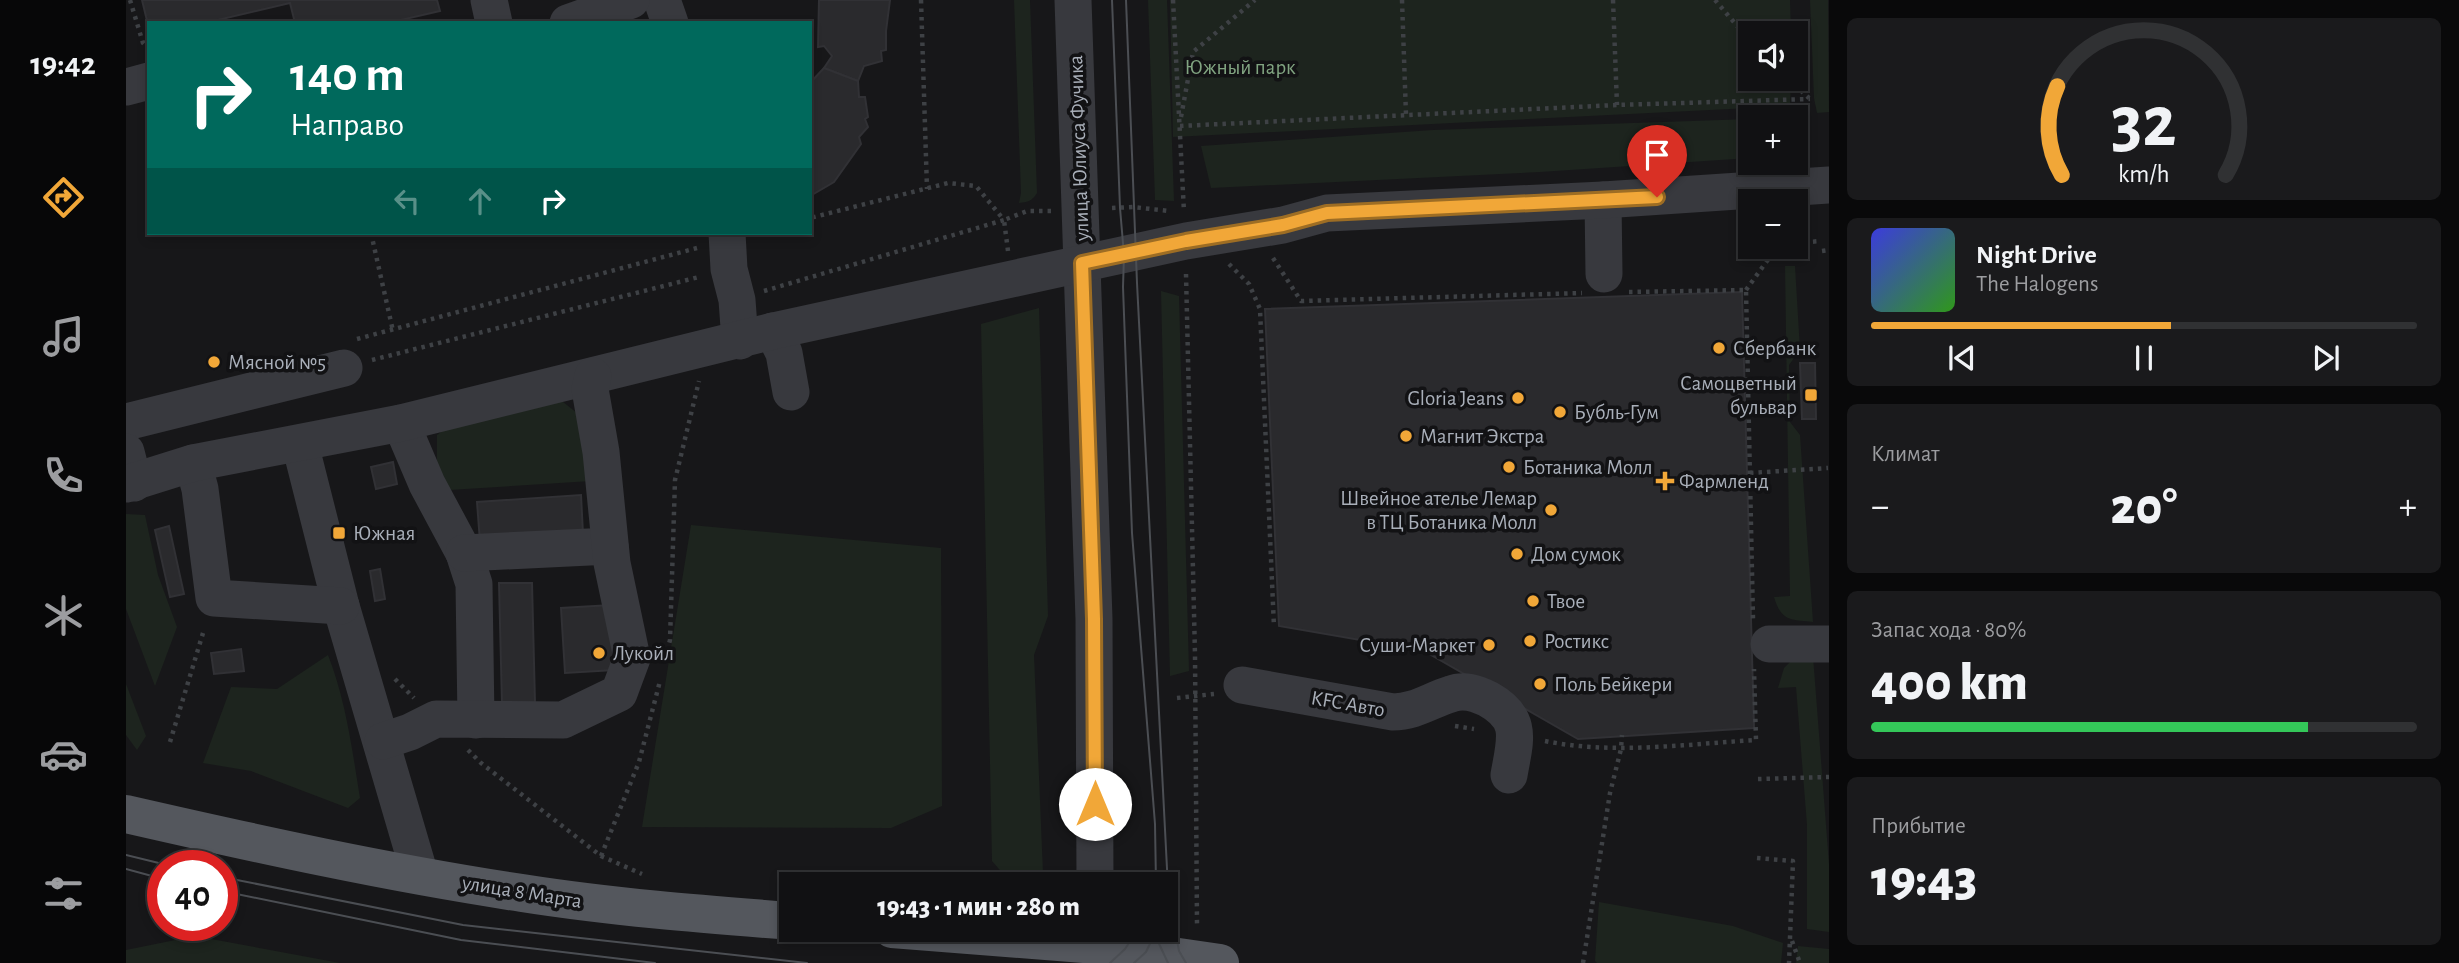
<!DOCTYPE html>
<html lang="ru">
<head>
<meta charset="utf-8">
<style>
	:root { --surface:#111113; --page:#1a1a1c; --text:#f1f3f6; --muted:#9c9da0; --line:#303133; --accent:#f1a738 }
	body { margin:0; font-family:"Alegreya Sans",sans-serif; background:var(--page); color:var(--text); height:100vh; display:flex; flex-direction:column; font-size:26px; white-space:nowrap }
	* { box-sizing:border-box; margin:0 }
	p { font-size:23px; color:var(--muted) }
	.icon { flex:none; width:38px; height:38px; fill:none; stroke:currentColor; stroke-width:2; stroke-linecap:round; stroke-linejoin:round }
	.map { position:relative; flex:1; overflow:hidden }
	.details { display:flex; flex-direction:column; gap:18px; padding:18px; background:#09090a; width:630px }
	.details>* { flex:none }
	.hud { position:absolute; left:21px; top:21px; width:665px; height:214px; border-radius:0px; box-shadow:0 4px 10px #0003,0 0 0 2px var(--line); background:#00695c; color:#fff; overflow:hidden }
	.buttons { position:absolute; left:1612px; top:21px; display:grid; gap:14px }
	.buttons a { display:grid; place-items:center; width:70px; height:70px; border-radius:0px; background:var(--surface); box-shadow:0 4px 10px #0003,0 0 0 2px var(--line); font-size:35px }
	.speed { position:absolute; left:21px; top:850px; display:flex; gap:14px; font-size:35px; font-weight:700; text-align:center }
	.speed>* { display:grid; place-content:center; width:91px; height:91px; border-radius:50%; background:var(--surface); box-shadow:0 4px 10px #0003,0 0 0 2px var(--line); line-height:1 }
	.speed .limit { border:10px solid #d22; background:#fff; color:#111 }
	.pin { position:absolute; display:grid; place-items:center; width:60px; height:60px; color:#fff; margin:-72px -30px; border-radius:50% 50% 50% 0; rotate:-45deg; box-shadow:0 0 7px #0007 }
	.pin .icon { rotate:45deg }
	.me { position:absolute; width:77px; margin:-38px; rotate:0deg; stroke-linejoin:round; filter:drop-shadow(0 0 5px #0008) }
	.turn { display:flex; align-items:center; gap:24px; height:147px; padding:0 28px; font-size:32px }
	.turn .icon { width:91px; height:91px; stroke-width:2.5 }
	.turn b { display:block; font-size:49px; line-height:60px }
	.lanes { display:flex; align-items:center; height:66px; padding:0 28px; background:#0003; justify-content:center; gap:35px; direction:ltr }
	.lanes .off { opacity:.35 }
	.big { font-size:52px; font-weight:800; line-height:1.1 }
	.details .card { flex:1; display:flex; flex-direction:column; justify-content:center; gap:10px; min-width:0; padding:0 24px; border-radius:10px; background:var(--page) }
	.details .dial { align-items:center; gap:0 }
	.dial svg { height:182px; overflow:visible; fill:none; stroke:var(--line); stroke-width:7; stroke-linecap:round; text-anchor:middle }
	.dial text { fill:var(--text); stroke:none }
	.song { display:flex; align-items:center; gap:21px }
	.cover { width:84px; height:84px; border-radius:10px; background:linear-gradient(135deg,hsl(240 70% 55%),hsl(110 70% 35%)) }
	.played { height:7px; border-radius:4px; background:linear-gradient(90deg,var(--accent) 55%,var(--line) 55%) }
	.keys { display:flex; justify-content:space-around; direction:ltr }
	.heat { display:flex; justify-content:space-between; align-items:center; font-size:38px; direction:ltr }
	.charge { height:10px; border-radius:5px; background:linear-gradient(90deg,#34c759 80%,var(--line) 0) }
	.trip { position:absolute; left:653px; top:872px; width:399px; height:70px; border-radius:0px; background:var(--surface); box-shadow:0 4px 10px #0003,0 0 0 2px var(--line); font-weight:800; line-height:70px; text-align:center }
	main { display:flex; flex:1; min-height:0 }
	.menu { display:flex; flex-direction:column; width:126px; justify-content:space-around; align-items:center; background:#070708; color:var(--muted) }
	.menu .icon { width:49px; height:49px }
	.menu .active { color:var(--accent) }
	.menu b { font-size:32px; color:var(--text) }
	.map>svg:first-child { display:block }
</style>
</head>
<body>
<main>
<nav class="menu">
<b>19:42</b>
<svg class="icon active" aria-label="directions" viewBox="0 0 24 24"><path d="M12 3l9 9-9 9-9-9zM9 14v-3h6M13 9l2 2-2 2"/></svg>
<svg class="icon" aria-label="music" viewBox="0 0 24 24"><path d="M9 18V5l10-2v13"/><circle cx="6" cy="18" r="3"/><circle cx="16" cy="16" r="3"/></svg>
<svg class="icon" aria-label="phone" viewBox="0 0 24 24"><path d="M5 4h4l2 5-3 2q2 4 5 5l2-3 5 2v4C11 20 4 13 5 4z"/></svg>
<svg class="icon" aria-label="climate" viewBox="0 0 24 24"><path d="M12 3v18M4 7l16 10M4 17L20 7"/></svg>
<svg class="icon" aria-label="car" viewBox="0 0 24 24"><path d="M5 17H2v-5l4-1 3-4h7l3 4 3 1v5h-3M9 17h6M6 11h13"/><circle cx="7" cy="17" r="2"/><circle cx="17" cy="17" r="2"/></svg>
<svg class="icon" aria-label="filters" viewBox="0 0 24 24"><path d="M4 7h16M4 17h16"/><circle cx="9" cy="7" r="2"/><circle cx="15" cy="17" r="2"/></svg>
</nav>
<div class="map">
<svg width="1703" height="963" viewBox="0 0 1703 963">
	<rect width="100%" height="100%" fill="#171719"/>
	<g fill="#1d241e">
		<path d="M888 0H904L911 193C906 201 902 202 893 203L895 193Z"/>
		<polygon points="1022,0 1041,0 1048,201 1029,200"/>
		<polygon points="1044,0 1664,0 1665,33 1624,33 1624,79 1665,79 1664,106 1047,137"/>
		<polygon points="1684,0 1702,0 1703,112 1691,113 1688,98"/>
		<polygon points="1624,119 1624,158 1414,172 1085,188 1075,146 1307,130"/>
		<path d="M1659 266H1669L1674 350 1663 365 1664 422 1674 435 1687 622C1664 620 1655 621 1648 597L1664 596Z"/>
		<polygon points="1035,291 1053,296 1063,671 1044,676"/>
		<polygon points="913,308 922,616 908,655 917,873 901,884 886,884 866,861 855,324"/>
		<polygon points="432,398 451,413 465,481 323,490 311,463 311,435 328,422"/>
		<polygon points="0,514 19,515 32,575 51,627 29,686 0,609"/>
		<polygon points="565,525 815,548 816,806 765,828 516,827"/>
		<path d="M202 655C220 701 226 749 234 798L222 808 125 771 77 763 105 687 151 689Z"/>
		<polygon points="1687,656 1703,864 1703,932 1681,929 1681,825 1670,687 1652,688 1658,668 1669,657"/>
		<polygon points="0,684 20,736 11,750 0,735"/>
		<polygon points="1473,902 1607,926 1657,943 1655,963 1471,963 1469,961"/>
		<polygon points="69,936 214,963 0,963 0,950"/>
		<polygon points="1672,946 1703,949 1703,963 1670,963"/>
	</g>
	<g fill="#2a2a2d" stroke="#313135" stroke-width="2">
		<polygon points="16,0 311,0 314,11 262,23 169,23 164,3 79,23 23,23 23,29"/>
		<polygon points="693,0 764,0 760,31 760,50 755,51 756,61 738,66 732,81 698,68 706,56 698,46 692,47"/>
		<polygon points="698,68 732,81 733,97 739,97 742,117 739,119 742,127 733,137 735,144 708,182 684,196 684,83"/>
		<polygon points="1616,292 1628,728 1452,739 1298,651 1153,626 1139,309"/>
		<polygon points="1674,363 1689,363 1690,419 1676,419"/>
		<polygon points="267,462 271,484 250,489 245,467"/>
		<polygon points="455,495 457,534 354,542 351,502"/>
		<polygon points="43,526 58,594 44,597 29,530"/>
		<polygon points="254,569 259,599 249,601 244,571"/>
		<polygon points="373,583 406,583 409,703 376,704"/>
		<polygon points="485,605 488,670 439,673 435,608"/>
		<polygon points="115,649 118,671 88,674 85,653"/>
	</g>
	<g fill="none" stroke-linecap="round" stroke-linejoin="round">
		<g stroke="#3e4145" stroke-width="4.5" stroke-dasharray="3.5 5" stroke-linecap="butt">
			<polyline points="4,0 17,43 23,49"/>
			<polyline points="795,0 801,189"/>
			<polyline points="1047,0 1058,212"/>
			<polyline points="1276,0 1280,115"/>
			<polyline points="1487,0 1491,105"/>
			<polyline points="1589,0 1624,41"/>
			<polyline points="1662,79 1683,98"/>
			<polyline points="1055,117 1067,52 1129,0"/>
			<polyline points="1054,126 1491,105 1684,99"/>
			<polyline points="986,208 1007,207 1043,211"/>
			<polyline points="245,233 267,331"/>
			<polyline points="1670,243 1695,241"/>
			<polyline points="882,251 878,220 901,211 925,211"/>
			<polyline points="1696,251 1703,250"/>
			<polyline points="1147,258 1175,301 1456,293"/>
			<polyline points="1103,264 1123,284 1134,309 1148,627"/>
			<polyline points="1060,274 1069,655 1071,924"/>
			<polyline points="1620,290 1651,247"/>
			<polyline points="638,291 878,220 850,186 822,183 684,218"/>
			<polyline points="1503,292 1620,290 1627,619"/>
			<polyline points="231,339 571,248"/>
			<polyline points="246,360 573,277"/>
			<polyline points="1624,473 1702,468"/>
			<polyline points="539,659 544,640 549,480 573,381"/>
			<polyline points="269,679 288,698"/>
			<polyline points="1051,698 1088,694"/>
			<polyline points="1329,726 1348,729"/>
			<path d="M1419 741C1488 755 1560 744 1630 740L1628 669"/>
			<polyline points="44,742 77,633"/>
			<polyline points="342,750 355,763 475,856 516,874"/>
			<polyline points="1632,779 1703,777"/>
			<polyline points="475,856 513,762 534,681"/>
			<polyline points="1631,858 1667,861 1663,963"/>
			<polyline points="1666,941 1674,963"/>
			<polyline points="1457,963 1484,793 1495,749 1496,735"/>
		</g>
		<g stroke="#38393e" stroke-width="37">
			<polyline points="363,0 368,23"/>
			<polyline points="536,0 544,23"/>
			<polyline points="947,0 968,619 969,884"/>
			<polyline points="442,23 505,0"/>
			<polyline points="0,87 23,81"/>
			<polyline points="1477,200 1478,274"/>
			<polyline points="601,233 603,269 611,300 614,341"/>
			<polyline points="647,331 658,353 665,392"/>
			<polyline points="0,422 218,368"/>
			<polyline points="275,423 301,484 338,553 348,584 350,720"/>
			<polyline points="174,444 215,606 294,875"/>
			<polyline points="0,452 8,483"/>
			<polyline points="67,463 74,489 88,598 215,606"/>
			<polyline points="0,484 67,463 275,423 647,331 1060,241 1157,225 1201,213 1477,200 1703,185"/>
			<polyline points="338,553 484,546"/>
			<polyline points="1643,644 1703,644"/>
			<path d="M1116 685 1267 712C1289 712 1305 700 1325 694 1338 689 1350 693 1362 699 1398 719 1389 740 1383 775"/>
			<polyline points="257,741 284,732 310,719 437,720 493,693 506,658 486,563 475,452 464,389 467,376"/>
		</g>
		<g stroke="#54575d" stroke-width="38">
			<path d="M0 814C131 844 263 873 396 893 485 907 575 914 665 921"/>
			<polyline points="766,929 970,945 1094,963"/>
		</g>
		<g stroke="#4b4e53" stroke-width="2">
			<polyline points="986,0 994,208 998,255 997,287 1006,533 1029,824 1030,884"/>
			<polyline points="1000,0 1011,283 1042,888 1053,951 1060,963"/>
			<polyline points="0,855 45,866"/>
			<polyline points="0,869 37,879"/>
			<polyline points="96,877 337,925 681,963"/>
			<polyline points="96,891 335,940 529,963"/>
			<polyline points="1029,929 1029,935 1042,963"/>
			<polyline points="984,963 999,949 1012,929"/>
			<polyline points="1008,963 1020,952 1031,929"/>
		</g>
	</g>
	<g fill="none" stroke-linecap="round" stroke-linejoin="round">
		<defs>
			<polyline id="route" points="969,804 968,619 956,263 1060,241 1157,225 1201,213 1531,197"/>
		</defs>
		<use href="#route" stroke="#9d6d24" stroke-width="18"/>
		<use href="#route" stroke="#f1a738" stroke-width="12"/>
	</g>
	<g fill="#f1a738" stroke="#121214" stroke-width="2.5">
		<circle cx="1593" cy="348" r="7"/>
		<circle cx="88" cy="362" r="7"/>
		<rect x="1678" y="388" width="14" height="14" rx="3.5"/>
		<circle cx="1392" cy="398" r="7"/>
		<circle cx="1434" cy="412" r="7"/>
		<circle cx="1280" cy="436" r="7"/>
		<circle cx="1383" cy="467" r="7"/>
		<path d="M1535.5 470.5h7v7h7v7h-7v7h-7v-7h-7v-7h7z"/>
		<circle cx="1425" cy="510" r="7"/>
		<rect x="206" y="526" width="14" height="14" rx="3.5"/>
		<circle cx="1391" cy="554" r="7"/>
		<circle cx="1407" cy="601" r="7"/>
		<circle cx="1404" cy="641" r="7"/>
		<circle cx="1363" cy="645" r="7"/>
		<circle cx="473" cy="653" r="7"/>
		<circle cx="1414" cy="684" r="7"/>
	</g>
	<g text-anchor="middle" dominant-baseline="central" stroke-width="7" stroke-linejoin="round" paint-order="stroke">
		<g font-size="21" fill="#81a481" stroke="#121214">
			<text x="1114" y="67">Южный парк</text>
		</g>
		<g font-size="21" fill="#a9afb9" stroke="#121214">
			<text transform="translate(953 148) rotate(-92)">улица Юлиуса Фучика</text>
			<text transform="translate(1222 704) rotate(10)">KFC Авто</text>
			<text transform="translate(396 892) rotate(9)">улица 8 Марта</text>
		</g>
		<g font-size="21" fill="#a9afb9" stroke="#121214" text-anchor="start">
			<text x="1607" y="348">Сбербанк</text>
			<text x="102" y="362">Мясной №5</text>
			<text x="1671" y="383" text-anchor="end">Самоцветный<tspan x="1671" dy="24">бульвар</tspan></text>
			<text x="1378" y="398" text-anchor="end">Gloria Jeans</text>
			<text x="1448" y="412">Бубль-Гум</text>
			<text x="1294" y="436">Магнит Экстра</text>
			<text x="1397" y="467">Ботаника Молл</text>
			<text x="1553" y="481">Фармленд</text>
			<text x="1411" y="498" text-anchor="end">Швейное ателье Лемар<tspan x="1411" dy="24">в ТЦ Ботаника Молл</tspan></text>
			<text x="227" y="533">Южная</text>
			<text x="1405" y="554">Дом сумок</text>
			<text x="1421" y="601">Твое</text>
			<text x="1418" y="641">Ростикс</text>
			<text x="1349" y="645" text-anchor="end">Суши-Маркет</text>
			<text x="487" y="653">Лукойл</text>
			<text x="1428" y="684">Поль Бейкери</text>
		</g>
	</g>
</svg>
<div class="buttons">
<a><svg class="icon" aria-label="sound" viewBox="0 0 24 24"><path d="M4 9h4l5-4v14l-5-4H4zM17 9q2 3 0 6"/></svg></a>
<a>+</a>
<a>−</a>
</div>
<div class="speed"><div class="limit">40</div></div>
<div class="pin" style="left:1531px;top:197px;background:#d93025"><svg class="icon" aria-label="arrive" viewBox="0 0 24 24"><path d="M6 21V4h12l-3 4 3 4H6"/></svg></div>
<svg class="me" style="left:969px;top:804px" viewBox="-20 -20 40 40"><circle r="19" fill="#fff"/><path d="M0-13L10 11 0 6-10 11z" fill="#f1a738"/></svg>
<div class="trip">19:43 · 1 мин · 280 m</div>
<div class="hud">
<div class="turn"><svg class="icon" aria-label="right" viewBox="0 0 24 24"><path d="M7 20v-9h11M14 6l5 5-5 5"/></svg><div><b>140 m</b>Направо</div></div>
<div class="lanes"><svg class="icon off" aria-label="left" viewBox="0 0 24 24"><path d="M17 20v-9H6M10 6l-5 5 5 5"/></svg><svg class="icon off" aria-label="ahead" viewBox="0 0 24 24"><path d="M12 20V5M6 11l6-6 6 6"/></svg><svg class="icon" aria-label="right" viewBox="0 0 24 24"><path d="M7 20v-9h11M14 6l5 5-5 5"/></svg></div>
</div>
</div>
<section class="details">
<div class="card dial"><svg viewBox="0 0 100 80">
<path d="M14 69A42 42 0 1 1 86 69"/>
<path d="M14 69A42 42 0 0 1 12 30" stroke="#f1a738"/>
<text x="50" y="56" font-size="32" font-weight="700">32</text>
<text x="50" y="72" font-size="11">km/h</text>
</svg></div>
<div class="card">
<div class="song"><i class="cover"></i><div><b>Night Drive</b><p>The Halogens</p></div></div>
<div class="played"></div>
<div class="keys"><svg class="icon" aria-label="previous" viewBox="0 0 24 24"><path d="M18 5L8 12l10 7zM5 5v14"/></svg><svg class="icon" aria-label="pause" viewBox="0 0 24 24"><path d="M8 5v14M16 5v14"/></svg><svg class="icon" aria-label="next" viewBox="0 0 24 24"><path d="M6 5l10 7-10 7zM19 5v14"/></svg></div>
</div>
<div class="card"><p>Климат</p>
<div class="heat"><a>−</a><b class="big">20°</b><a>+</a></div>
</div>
<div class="card"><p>Запас хода · 80%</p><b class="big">400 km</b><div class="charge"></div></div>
<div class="card"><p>Прибытие</p><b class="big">19:43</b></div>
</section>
</main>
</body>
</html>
